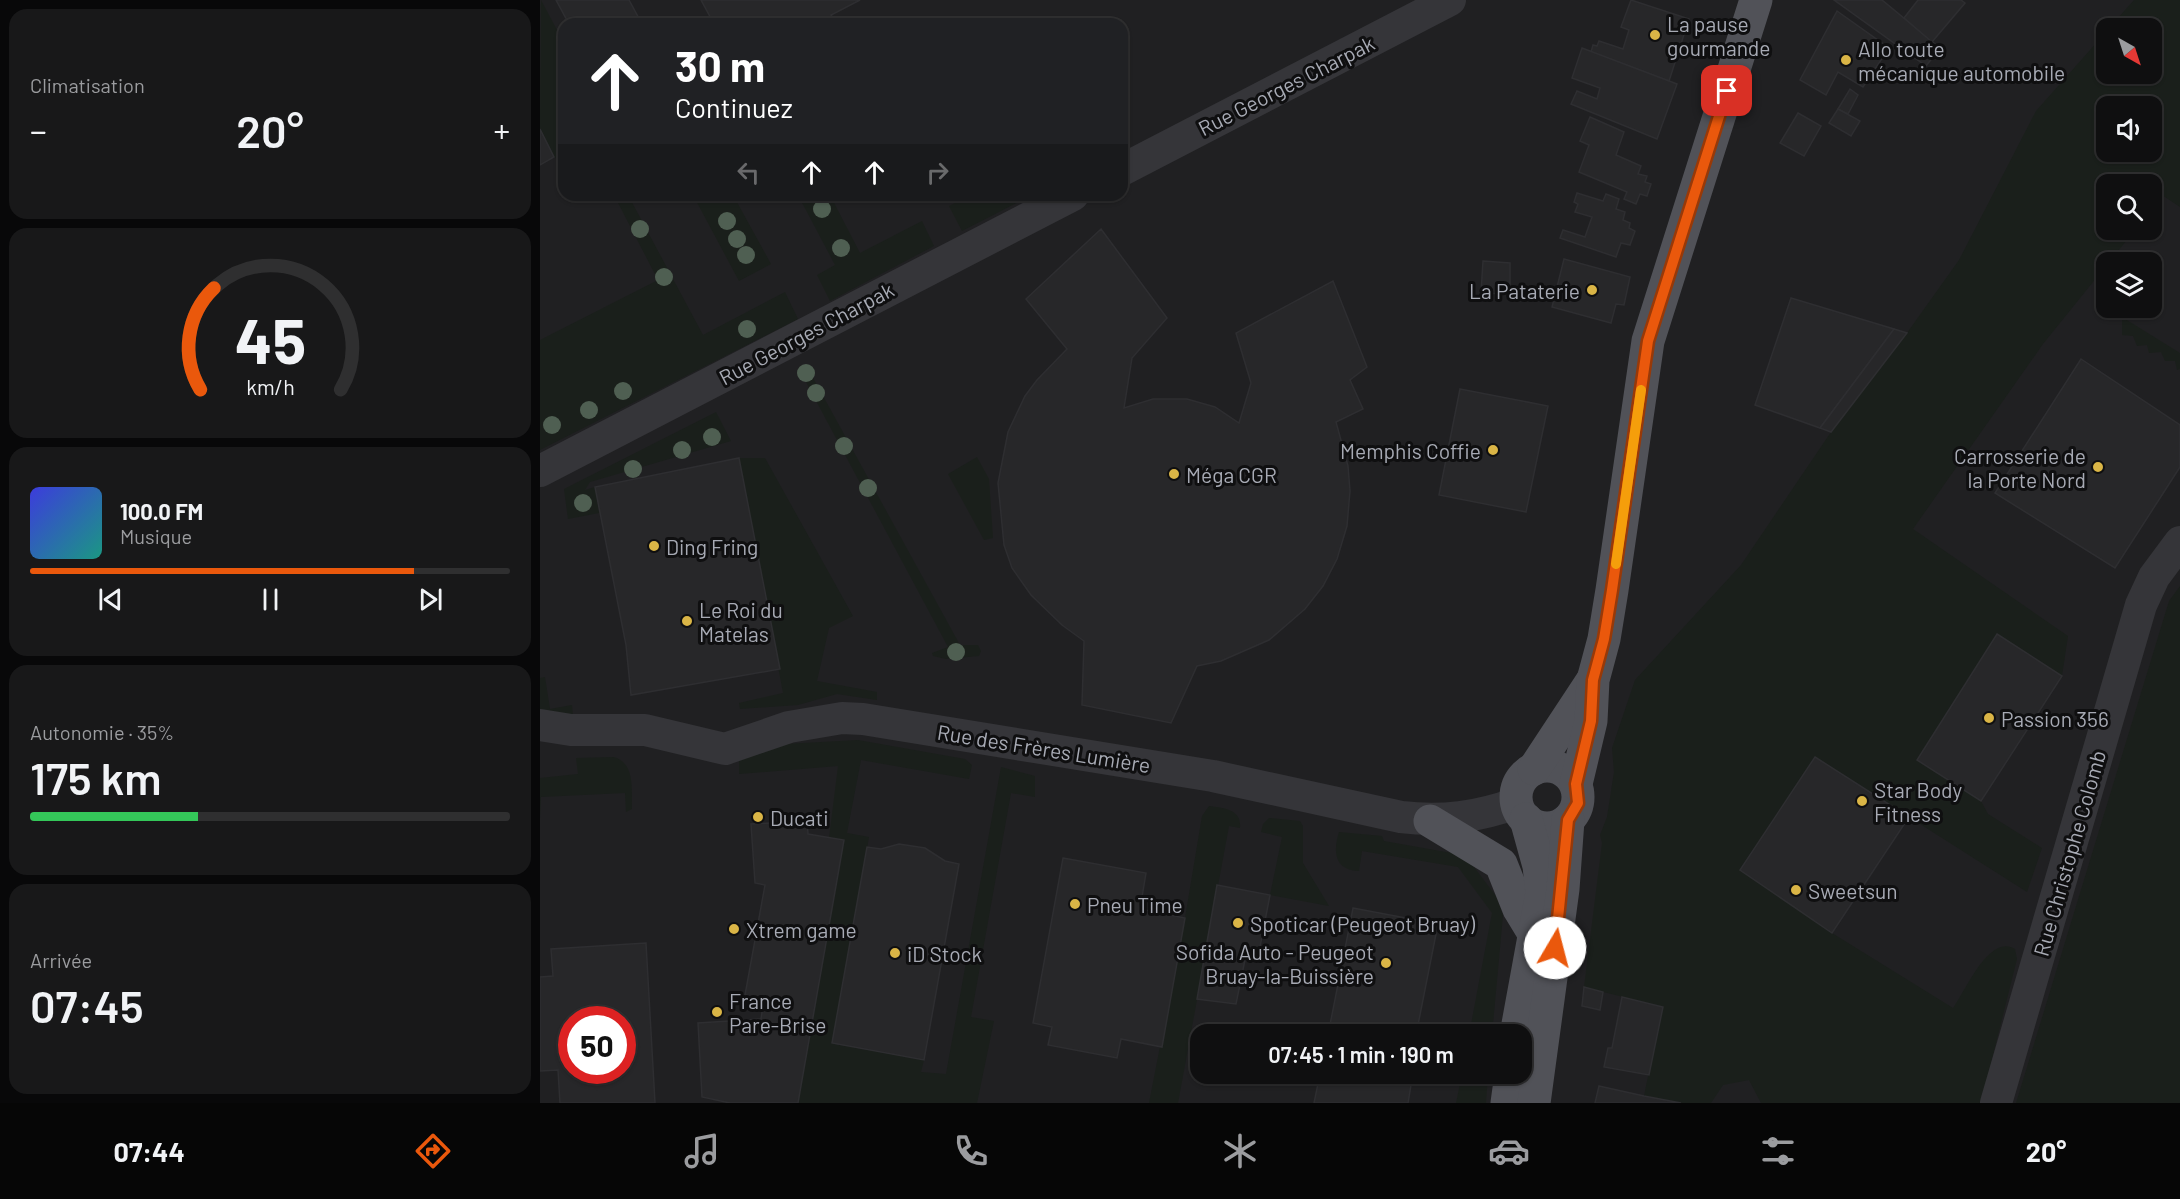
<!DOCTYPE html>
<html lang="fr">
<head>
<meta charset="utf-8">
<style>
	:root { --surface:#0f0f10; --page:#181819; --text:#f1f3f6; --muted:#9b9c9f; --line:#2f2f30; --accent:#ea580c }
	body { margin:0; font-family:Barlow,sans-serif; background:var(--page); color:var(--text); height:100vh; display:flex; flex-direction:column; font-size:22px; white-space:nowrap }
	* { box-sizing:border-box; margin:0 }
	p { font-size:20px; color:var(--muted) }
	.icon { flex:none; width:33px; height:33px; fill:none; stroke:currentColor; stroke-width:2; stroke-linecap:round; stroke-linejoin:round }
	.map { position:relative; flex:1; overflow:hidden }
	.sheet { display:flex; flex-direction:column; gap:9px; padding:9px; background:#080809; width:540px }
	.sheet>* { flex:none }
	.banner { position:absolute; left:18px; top:18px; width:570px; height:183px; border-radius:18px; box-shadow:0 2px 4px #0004,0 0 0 2px var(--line); background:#202124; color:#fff; overflow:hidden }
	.needle { width:39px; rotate:141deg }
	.controls { position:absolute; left:1556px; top:18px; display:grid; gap:12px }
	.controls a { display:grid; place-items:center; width:66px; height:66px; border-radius:12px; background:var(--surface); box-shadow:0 2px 4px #0004,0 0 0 2px var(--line); font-size:30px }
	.speed { position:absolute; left:18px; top:1006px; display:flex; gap:12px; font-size:30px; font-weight:700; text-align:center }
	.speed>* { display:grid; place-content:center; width:78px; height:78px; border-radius:50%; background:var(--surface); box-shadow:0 2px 4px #0004,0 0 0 2px var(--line); line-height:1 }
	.speed .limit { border:9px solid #d22; background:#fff; color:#111 }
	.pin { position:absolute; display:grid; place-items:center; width:51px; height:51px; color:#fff; margin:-26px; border-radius:12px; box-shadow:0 3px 9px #0006 }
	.me { position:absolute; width:66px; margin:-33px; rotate:8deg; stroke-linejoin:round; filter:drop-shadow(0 0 4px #0008) }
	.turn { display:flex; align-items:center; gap:21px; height:126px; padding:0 18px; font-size:27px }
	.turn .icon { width:78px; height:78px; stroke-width:2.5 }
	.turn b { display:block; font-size:42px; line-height:51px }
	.lanes { display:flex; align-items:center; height:57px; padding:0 18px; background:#0003; justify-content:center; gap:30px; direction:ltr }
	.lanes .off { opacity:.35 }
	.big { font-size:45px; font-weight:600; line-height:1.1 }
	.sheet .widget { flex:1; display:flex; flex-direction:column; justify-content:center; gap:9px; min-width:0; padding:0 21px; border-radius:18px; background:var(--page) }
	.sheet .dial { align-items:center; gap:0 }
	.dial svg { height:156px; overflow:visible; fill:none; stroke:var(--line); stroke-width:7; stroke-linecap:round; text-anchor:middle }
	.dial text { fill:var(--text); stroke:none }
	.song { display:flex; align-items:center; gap:18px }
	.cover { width:72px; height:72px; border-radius:9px; background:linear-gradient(135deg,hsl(240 70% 55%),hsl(170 70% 35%)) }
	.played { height:6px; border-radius:3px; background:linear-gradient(90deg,var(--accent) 80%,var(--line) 80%) }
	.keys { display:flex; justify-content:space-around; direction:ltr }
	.heat { display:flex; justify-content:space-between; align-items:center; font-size:33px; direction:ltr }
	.charge { height:9px; border-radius:4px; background:linear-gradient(90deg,#34c759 35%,var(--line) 0) }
	.trip { position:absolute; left:650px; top:1024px; width:342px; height:60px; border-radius:18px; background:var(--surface); box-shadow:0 2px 4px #0004,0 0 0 2px var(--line); font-weight:600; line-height:60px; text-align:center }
	.menu { display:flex; height:96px; justify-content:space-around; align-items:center; background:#060606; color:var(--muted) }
	.menu .icon { width:42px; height:42px }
	.menu .selected { color:var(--accent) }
	.menu b { font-size:27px; color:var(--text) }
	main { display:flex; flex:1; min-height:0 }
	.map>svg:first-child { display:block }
</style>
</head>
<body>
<main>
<section class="sheet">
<div class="widget"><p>Climatisation</p>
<div class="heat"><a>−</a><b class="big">20°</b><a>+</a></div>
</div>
<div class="widget dial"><svg viewBox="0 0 100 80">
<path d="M14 69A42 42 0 1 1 86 69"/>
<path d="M14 69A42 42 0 0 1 21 17" stroke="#ea580c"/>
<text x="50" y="56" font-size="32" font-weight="700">45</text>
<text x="50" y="72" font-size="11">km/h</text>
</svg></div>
<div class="widget">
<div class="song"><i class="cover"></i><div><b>100.0 FM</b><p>Musique</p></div></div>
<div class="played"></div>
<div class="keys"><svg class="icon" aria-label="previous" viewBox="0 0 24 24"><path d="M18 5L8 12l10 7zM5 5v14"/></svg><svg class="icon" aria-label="pause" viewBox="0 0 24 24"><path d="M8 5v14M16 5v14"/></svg><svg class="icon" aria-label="next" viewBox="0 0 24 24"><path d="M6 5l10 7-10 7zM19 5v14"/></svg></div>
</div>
<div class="widget"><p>Autonomie · 35%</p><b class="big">175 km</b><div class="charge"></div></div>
<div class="widget"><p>Arrivée</p><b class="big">07:45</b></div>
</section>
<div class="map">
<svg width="1640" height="1103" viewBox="0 0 1640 1103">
	<rect width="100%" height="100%" fill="#141415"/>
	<path fill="#202022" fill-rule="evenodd" d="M0 0H1640V1103H0ZM24 24H582V195H24ZM1566 28H1611V74H1566ZM1566 106H1611V152H1566ZM1566 184H1611V230H1566ZM1566 262H1611V308H1566ZM32 1020H82V1071H32ZM660 1035H981V1074H660Z"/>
	<g fill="#1a1f1b" fill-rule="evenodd">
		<polygon points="1,0 24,43 24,158 19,160 14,157 0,129"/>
		<path d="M1594 0H1640V207L1622 195 1611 209V184H1566V230H1595L1503 344 1373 529 1528 636 1522 676 1457 634 1377 760 1441 801 1448 814 1502 848 1487 892 1369 817 1292 933 1413 1008C1425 992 1449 933 1475 949L1477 959 1441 1103H1221L1209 1080 1183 1085 1171 1103H1141L1104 1096 1122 1007 1044 987 1062 843 1060 835 1067 817 1074 772 1072 748 1095 680 1201 565 1291 432 1367 333 1419 260 1496 111 1566 32V74H1611V28H1569ZM1566 106H1611V152H1566Z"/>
		<polygon points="74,195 88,195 163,335 245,292 258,319 0,450 0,340 118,280"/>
		<polygon points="153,195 193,195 231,264 199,281"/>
		<polygon points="258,195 290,195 320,253 382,221 394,246 290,301 277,275 295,265"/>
		<polygon points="431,195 492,195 422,231 409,206"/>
		<polygon points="1582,317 1640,353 1640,369 1637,370 1635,361 1625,361 1621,352 1609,353 1607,345 1597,346 1593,336 1582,335"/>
		<polygon points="266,365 420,645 438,645 441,651 439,656 406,659 393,656 392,653 408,647 259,369"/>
		<polygon points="176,412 191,441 50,482 45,490 55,487 59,513 28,519 24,489"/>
		<polygon points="437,457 449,479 453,538 444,540 408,474"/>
		<polygon points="199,458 225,458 313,616 289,628 277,681 337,692 337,700 297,694 258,705 200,709 199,703 243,693"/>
		<polygon points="1640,586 1640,1103 1476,1103 1629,601"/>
		<polygon points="5,677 10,709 32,705 33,717 0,720 0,678"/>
		<polygon points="318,740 425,759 432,765 429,779 321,760 307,833 329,837 294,1044 384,1060 381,1072 406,1074 461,767 495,776 495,797 471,793 431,1017 454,1021 437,1103 258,1103 304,841 289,838 298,766 199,774 199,759 210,746"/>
		<path d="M74 757C96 764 91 790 92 809L86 812 85 793 1 797 0 818V778L38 774 36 758Z"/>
		<path d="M669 806C683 808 702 809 700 828L689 826 638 1103H609L645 918 662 816Z"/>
		<polygon points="729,818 760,821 763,826 763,863 789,906 730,895 742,837 721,832 723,824"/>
		<path d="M799 832 842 836 844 841 917 854 934 867 956 896 963 915 952 1035H929L952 913 918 867 822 851 819 871C794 870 793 851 799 832Z"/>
		<polygon points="922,1074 948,1074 946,1103 916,1103"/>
	</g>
	<g fill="#272729" stroke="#2e2e31" stroke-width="1.5" fill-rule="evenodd">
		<polygon points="16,0 89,0 102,24 29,24"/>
		<polygon points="161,0 320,0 291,15 295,21 290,24 174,24"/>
		<polygon points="1091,0 1149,19 1129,81 1051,52 1053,45 1057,46 1059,41 1083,49 1089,30 1081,27"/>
		<polygon points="1294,0 1342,0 1400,48 1386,66"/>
		<polygon points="1378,0 1421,0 1425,3 1392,42 1364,18"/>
		<polygon points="1297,11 1349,48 1323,87 1298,72 1286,95 1260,80"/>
		<polygon points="1042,48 1137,84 1117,139 1031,104 1037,91 1057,99 1060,88 1032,78"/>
		<polygon points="1310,89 1318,95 1308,114 1298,109"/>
		<polygon points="1298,109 1320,121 1311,136 1289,123"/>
		<polygon points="1258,113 1281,126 1264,156 1240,143"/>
		<polygon points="1050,117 1084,132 1076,155 1101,166 1098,174 1107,176 1105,182 1111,184 1107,196 1100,194 1096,204 1084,199 1087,192 1039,172 1049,145 1040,141"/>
		<polygon points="0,129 14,157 0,165"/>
		<polygon points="1037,193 1063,201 1066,194 1079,199 1076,209 1085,212 1083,220 1090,223 1089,228 1095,231 1090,245 1081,243 1076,257 1020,238 1023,230 1045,237 1052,217 1035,212 1038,204 1034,202"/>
		<polygon points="561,229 627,318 592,358 584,408 613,399 647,399 675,407 699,423 711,383 696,333 793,281 827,367 810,380 823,409 796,422 808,466 810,491 807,526 797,559 783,586 765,609 729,640 681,661 657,666 631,723 542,705 544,641 522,625 491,595 472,568 464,545 458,483 468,432 485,396 497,380 527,349 486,299"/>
		<polygon points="1024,259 1090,277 1084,305 1076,304 1071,323 1012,307"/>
		<polygon points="943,261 970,263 970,294 941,293"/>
		<polygon points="1251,298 1354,329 1280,428 1215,405"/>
		<polygon points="1354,329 1367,333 1291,432 1280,428"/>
		<polygon points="1541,359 1640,425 1640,467 1575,568 1455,493"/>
		<polygon points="920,389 1008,406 986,512 899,495"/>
		<polygon points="199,458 240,669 91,695 86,645 55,487"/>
		<polygon points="1457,634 1522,676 1441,801 1377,760"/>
		<polygon points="1275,757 1369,817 1292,933 1200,870"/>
		<polygon points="267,821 268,834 304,840 258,1103 190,1103 162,1097 158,1023 221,1019 224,999 205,995 225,885 215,883 211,824"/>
		<polygon points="359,844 385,848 405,861 419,864 384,1060 292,1043 327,847 341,849"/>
		<polygon points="523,858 606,873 600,909 645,918 622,1047 581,1039 577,1058 508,1045 512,1027 493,1023"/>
		<polygon points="677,885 730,895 719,952 707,950 696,1004 657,999"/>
		<polygon points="813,908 898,924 876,1035 788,1035"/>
		<path d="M106 943 115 1103H20L18 1070 0 1071V977L13 976 11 949ZM32 1020H82V1071H32Z"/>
		<polygon points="1044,987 1063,992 1060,1010 1042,1006"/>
		<polygon points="1082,997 1123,1007 1109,1075 1064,1067 1068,1048 1072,1048"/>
		<polygon points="780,1074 869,1074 868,1078 872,1079 868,1103 774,1103"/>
		<polygon points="1059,1086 1104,1096 1141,1103 1055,1103"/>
	</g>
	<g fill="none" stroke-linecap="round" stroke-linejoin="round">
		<g stroke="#353539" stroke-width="32">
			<polyline points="582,170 910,0"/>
			<polyline points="0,471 533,195"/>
			<path d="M0 725 31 730H105L185 749 249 727 302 718 323 719 673 776 861 817C903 822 937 817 977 803"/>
			<polyline points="1456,1103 1601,605 1614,577 1640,542"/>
		</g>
		<g stroke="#515258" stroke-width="33">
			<circle cx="1007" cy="797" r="31"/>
			<polyline points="994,769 1052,681"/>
			<polyline points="1036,784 1051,721 1053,680 1064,639 1072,590 1108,341 1216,0"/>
			<polyline points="890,821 961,864 979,909 996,937"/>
			<polyline points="976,1035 1002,893 999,866 986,819"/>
			<polyline points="967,1103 971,1074"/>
			<polyline points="994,1103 1023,889 1028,820"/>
		</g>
	</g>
	<g fill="#4f5f52">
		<circle cx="282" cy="209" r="9"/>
		<circle cx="187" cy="221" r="9"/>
		<circle cx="100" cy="229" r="9"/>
		<circle cx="197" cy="239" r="9"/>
		<circle cx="301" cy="248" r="9"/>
		<circle cx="206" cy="255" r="9"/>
		<circle cx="124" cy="277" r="9"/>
		<circle cx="207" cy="329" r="9"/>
		<circle cx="266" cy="373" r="9"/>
		<circle cx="83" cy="391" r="9"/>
		<circle cx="276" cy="393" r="9"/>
		<circle cx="49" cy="410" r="9"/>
		<circle cx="12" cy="425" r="9"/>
		<circle cx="172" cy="437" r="9"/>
		<circle cx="304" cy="446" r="9"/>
		<circle cx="142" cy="450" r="9"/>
		<circle cx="93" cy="469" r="9"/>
		<circle cx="328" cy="488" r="9"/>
		<circle cx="43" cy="503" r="9"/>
		<circle cx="416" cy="652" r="9"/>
	</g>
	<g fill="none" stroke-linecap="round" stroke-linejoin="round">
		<defs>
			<polyline id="route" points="1015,948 1028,820 1038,803 1036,784 1051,721 1053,680 1064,639 1072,590 1108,341 1187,91"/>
		</defs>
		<use href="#route" stroke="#983908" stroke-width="15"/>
		<use href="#route" stroke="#ea580c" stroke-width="10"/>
		<polyline stroke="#f59e0b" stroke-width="10" points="1076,564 1101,390"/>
	</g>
	<g fill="#dab546" stroke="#0f0f10" stroke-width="2">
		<circle cx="1115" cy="35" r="6"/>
		<circle cx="1306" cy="60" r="6"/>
		<circle cx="1052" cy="290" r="6"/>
		<circle cx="953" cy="450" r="6"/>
		<circle cx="1558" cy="467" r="6"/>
		<circle cx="634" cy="474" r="6"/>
		<circle cx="114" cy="546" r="6"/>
		<circle cx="147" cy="621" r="6"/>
		<circle cx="1449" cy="718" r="6"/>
		<circle cx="1322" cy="801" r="6"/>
		<circle cx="218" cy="817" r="6"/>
		<circle cx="1256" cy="890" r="6"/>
		<circle cx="535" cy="904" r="6"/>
		<circle cx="698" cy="923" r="6"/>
		<circle cx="194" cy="929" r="6"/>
		<circle cx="355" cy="953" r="6"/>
		<circle cx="846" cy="963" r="6"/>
		<circle cx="177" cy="1012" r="6"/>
	</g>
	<g text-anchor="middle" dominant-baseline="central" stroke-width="6" stroke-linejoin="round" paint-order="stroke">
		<g font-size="21" fill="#a7aab4" stroke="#0f0f10" text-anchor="start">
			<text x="1127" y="23">La pause<tspan x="1127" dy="24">gourmande</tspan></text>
			<text x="1318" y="48">Allo toute<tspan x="1318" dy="24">mécanique automobile</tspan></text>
			<text x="1040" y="290" text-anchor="end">La Pataterie</text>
			<text x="941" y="450" text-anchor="end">Memphis Coffie</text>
			<text x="1546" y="455" text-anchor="end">Carrosserie de<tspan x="1546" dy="24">la Porte Nord</tspan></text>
			<text x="646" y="474">Méga CGR</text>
			<text x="126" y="546">Ding Fring</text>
			<text x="159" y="609">Le Roi du<tspan x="159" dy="24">Matelas</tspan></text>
			<text x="1461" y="718">Passion 356</text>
			<text x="1334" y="789">Star Body<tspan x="1334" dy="24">Fitness</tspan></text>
			<text x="230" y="817">Ducati</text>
			<text x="1268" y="890">Sweetsun</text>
			<text x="547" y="904">Pneu Time</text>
			<text x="710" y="923">Spoticar (Peugeot Bruay)</text>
			<text x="206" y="929">Xtrem game</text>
			<text x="834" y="951" text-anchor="end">Sofida Auto - Peugeot<tspan x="834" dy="24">Bruay-la-Buissière</tspan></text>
			<text x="367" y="953">iD Stock</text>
			<text x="189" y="1000">France<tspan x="189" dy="24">Pare-Brise</tspan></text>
		</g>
		<g font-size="21" fill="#a7aab4" stroke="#0f0f10">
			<text transform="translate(746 85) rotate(-27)">Rue Georges Charpak</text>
			<text transform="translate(266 333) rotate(-28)">Rue Georges Charpak</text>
			<text transform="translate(504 748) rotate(9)">Rue des Frères Lumière</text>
			<text transform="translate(1529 853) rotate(-74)">Rue Christophe Colomb</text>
		</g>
	</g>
</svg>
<div class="controls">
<a><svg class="needle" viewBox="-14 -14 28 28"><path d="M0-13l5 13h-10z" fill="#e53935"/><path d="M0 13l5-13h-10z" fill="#9b9c9f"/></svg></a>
<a><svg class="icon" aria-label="sound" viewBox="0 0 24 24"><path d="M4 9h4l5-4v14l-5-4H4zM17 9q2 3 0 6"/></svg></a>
<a><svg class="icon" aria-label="search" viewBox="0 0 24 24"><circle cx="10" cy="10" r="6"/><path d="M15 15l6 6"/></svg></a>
<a><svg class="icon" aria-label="layers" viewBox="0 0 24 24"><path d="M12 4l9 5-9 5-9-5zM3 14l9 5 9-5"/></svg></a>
</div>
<div class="speed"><div class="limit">50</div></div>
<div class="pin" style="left:1187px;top:91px;background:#d93025"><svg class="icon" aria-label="arrive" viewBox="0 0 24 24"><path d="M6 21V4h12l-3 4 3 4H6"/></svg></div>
<svg class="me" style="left:1015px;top:948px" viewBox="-20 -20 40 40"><circle r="19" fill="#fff"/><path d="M0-13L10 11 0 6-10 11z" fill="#ea580c"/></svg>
<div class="trip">07:45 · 1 min · 190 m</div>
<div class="banner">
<div class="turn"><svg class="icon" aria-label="ahead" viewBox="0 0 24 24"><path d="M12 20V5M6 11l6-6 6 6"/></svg><div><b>30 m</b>Continuez</div></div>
<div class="lanes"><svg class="icon off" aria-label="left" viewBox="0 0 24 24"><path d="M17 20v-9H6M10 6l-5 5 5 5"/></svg><svg class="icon" aria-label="ahead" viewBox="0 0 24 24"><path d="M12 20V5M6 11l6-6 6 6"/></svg><svg class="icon" aria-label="ahead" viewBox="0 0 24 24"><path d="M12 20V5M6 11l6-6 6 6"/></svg><svg class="icon off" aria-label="right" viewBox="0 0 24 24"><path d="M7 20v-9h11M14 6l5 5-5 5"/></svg></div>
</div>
</div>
</main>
<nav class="menu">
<b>07:44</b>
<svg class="icon selected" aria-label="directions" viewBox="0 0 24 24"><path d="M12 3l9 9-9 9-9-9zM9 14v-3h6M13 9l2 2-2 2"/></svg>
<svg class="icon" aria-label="music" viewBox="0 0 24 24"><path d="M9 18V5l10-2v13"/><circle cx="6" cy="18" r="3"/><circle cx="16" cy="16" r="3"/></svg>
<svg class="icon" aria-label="phone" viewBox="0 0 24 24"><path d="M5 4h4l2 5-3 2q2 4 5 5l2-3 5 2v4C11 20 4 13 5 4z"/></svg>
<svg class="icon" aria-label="climate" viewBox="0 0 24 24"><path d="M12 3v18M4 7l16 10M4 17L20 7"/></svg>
<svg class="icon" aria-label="car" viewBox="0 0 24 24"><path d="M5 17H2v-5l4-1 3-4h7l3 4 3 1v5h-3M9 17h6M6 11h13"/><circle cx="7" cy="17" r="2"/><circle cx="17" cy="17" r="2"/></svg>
<svg class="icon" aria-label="filters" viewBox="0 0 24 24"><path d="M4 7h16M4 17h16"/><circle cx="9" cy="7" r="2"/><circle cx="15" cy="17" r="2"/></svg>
<b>20°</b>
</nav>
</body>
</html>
